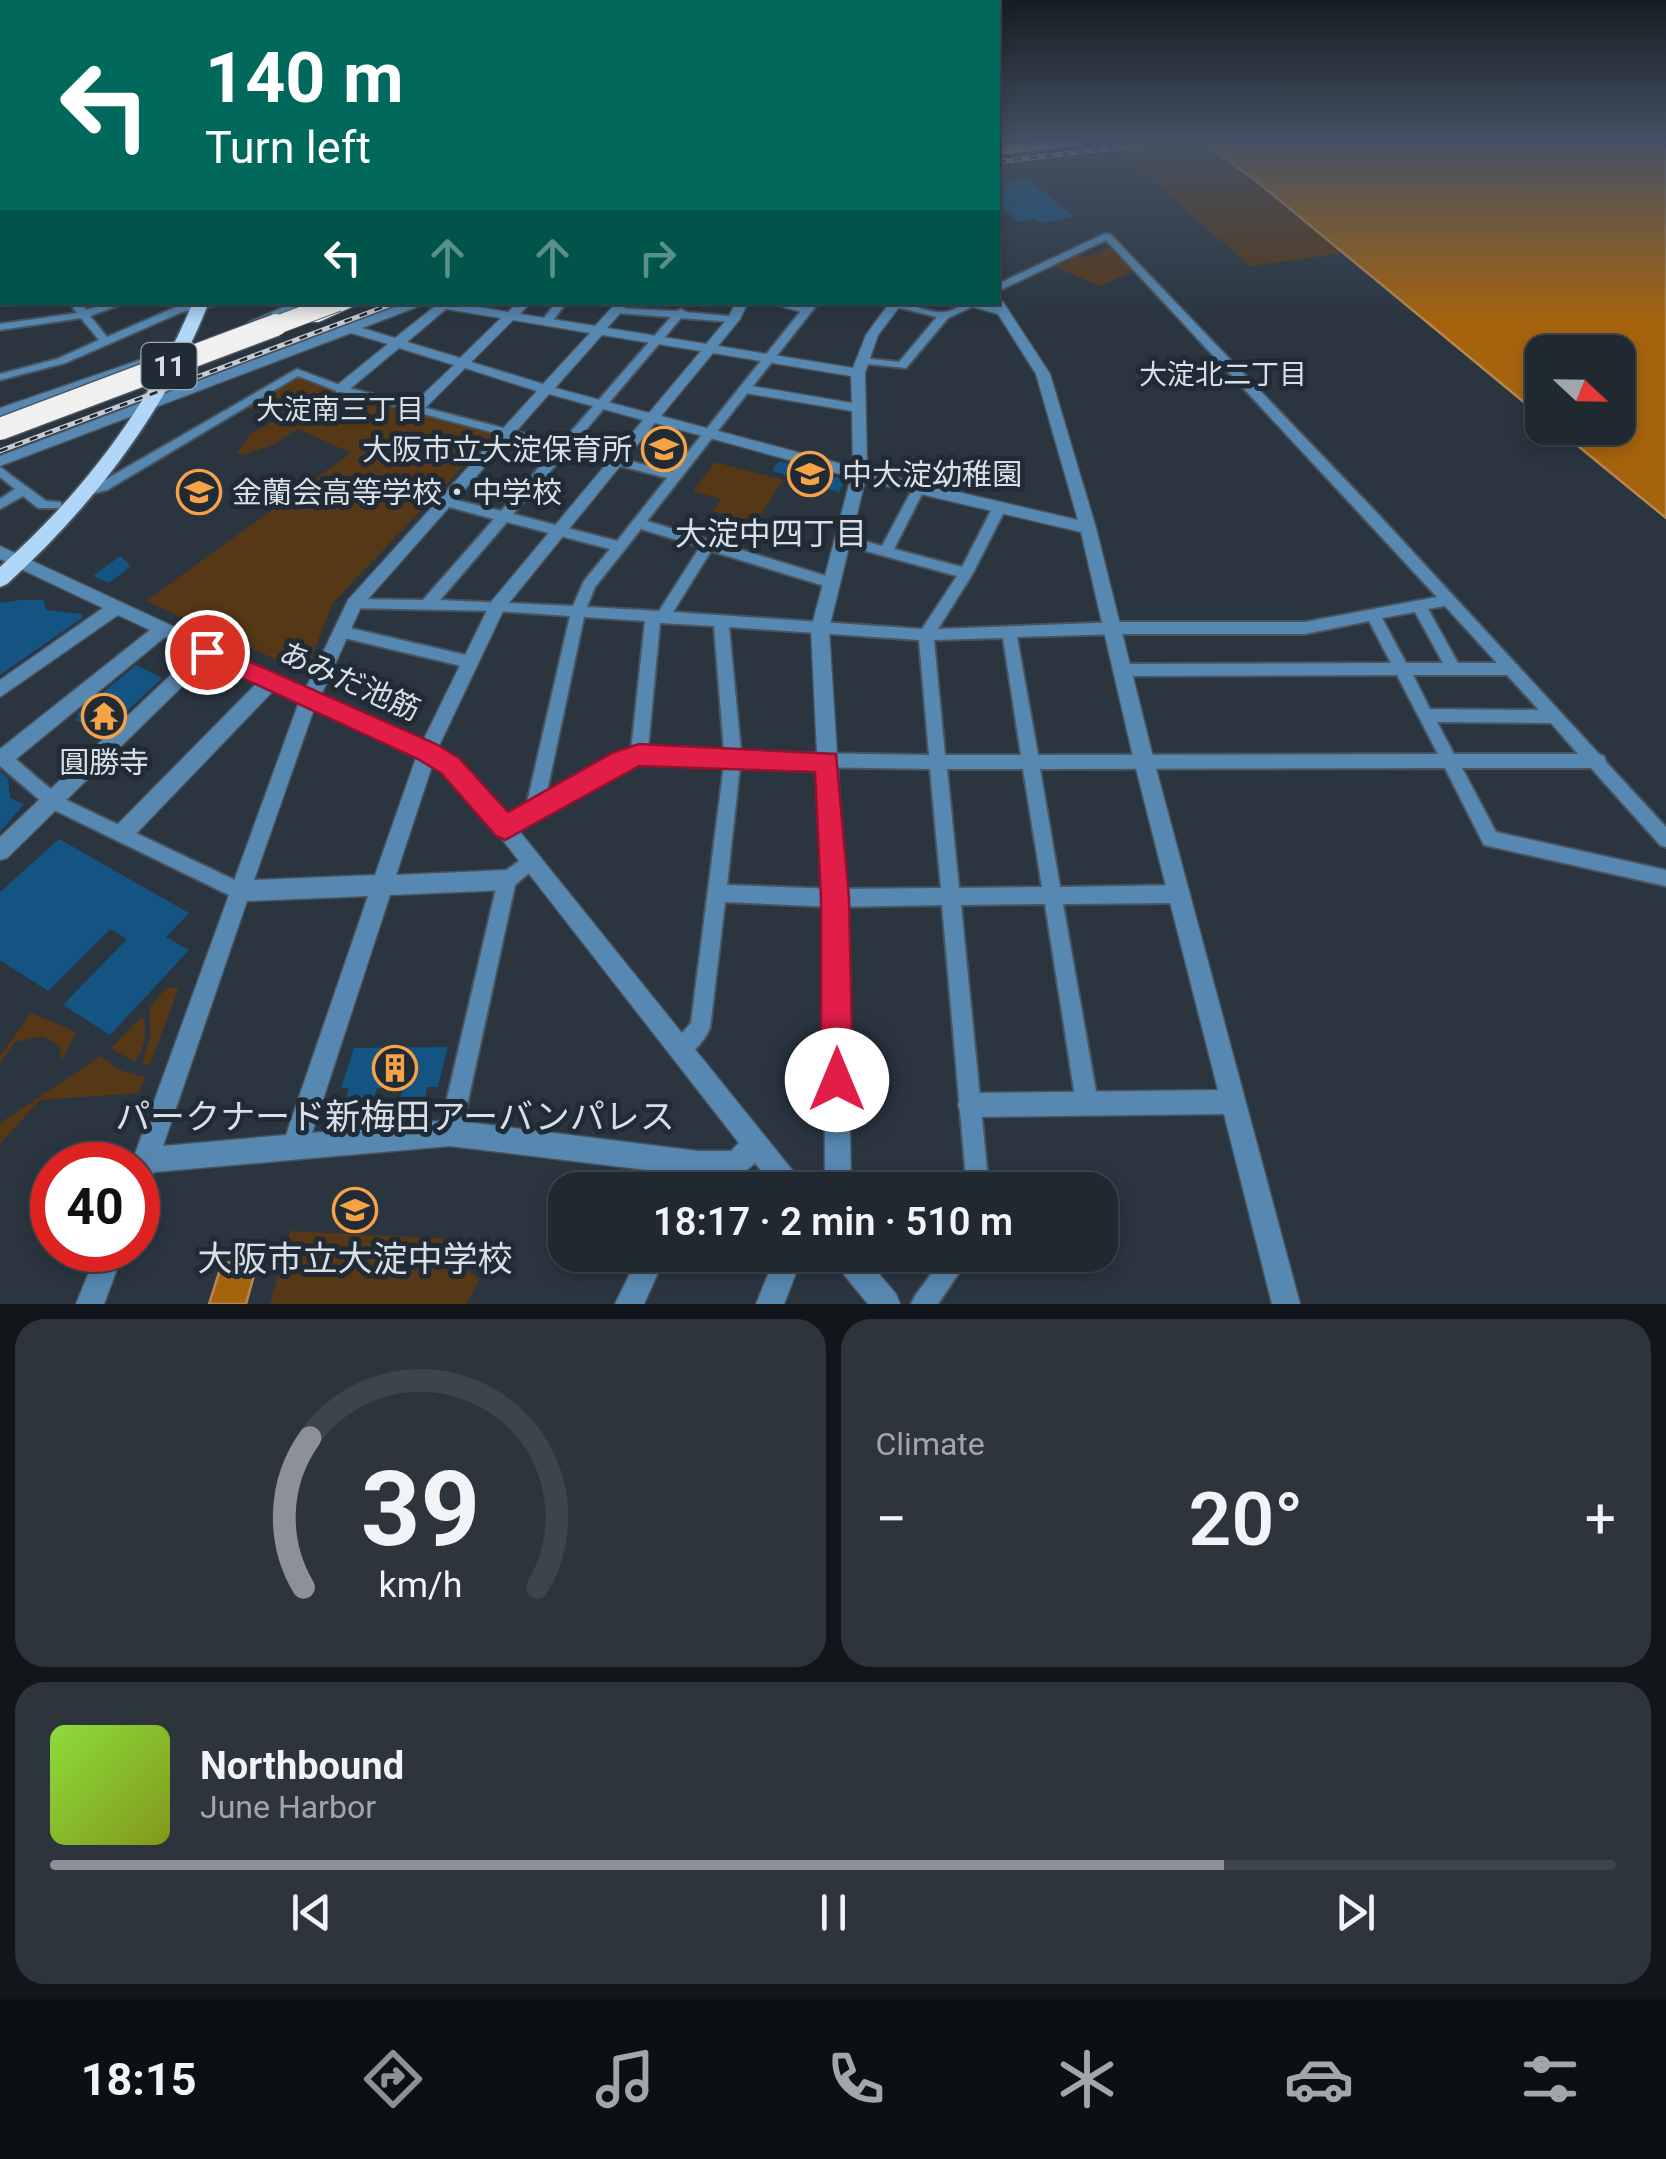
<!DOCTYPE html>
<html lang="en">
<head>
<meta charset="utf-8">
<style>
	:root { --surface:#202830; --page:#2d343c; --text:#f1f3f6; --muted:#a2a6ab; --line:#3d444c; --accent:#8c9099 }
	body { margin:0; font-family:Roboto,"Noto Sans JP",sans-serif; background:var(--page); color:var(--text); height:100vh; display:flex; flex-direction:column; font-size:38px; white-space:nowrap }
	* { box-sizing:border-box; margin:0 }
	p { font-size:32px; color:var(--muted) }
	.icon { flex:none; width:55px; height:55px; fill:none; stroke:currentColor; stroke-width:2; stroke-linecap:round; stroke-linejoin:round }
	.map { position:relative; height:1304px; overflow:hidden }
	.side { display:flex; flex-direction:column; gap:15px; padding:15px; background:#12161a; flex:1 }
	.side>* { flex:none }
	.hud { position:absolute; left:0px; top:0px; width:1000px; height:305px; box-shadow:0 5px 15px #0003,0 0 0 2px var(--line); background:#00695c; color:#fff; overflow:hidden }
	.needle { width:65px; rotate:112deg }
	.buttons { position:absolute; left:1525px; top:335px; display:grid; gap:20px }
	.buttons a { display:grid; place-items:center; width:110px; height:110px; border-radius:20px; background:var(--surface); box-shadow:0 5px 15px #0003,0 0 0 2px var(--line); font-size:50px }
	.speed { position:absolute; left:30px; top:1142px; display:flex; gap:20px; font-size:50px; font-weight:700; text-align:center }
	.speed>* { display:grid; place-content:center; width:130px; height:130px; border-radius:50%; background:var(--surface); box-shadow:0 5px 15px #0003,0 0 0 2px var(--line); line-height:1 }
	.speed .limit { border:15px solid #d22; background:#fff; color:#111 }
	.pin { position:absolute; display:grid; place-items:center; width:85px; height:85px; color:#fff; margin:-42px; border:5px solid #fff; border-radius:50%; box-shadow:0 2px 10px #0007 }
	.me { position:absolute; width:110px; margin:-55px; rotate:0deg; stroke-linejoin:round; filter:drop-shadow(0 0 8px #0008) }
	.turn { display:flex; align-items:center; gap:35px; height:210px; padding:0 40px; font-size:45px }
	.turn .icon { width:130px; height:130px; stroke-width:2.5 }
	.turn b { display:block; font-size:70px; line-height:85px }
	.lanes { display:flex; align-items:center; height:95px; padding:0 40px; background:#0003; justify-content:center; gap:50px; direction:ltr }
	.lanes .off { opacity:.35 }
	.big { font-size:75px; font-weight:600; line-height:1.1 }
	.side .tile { flex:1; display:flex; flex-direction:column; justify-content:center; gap:15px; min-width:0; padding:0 35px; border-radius:30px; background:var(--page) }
	.side .dial { align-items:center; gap:0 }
	.dial svg { height:260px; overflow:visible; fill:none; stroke:var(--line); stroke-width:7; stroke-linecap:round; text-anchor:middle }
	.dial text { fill:var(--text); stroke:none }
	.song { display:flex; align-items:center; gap:30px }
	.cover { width:120px; height:120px; border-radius:15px; background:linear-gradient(135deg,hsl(90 70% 55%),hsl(70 70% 35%)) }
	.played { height:10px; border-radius:5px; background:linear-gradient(90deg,var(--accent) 75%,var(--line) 75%) }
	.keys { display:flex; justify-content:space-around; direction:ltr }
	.heat { display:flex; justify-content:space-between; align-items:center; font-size:55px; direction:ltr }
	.side .tiles { flex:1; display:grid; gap:15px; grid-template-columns:1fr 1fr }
	.tile:last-child { grid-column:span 2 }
	.trip { position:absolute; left:548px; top:1172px; width:570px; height:100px; border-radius:30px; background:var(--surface); box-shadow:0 5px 15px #0003,0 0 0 2px var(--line); font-weight:600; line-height:100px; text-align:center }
	.dock { display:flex; height:160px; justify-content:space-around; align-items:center; background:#0d1013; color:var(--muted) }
	.dock .icon { width:70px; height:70px }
	.dock .on { color:var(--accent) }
	.dock b { font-size:45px; color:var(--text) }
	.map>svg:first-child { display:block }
</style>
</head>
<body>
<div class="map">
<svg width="1666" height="1304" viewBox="0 0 1666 1304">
	<rect width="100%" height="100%" fill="#2a3540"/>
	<g fill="#563716">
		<polygon points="1107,141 1198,141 1259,184 1343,253 1250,266"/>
		<polygon points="1111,247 1134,270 1100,286 1051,265 1076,251 1089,257"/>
		<polygon points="298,378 335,392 490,433 491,437 333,603 308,666 299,670 146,601 351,453 298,429 273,445 242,455 237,453 250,434 276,420 246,406"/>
		<polygon points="715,462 783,480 755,523 713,511 721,499 693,491"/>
		<polygon points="179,987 150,1065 142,1064 150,1036 150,1007 166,988"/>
		<polygon points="31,1013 76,1032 62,1061 59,1046 43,1036 15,1042 0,1063 0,1056"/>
		<path d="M142 1016C149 1025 144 1053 135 1062L111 1048Z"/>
		<polygon points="101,1056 119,1070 145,1077 139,1093 40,1100 0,1144 0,1123"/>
		<polygon points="290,1231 472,1240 464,1268 480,1279 466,1304 270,1304"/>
	</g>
	<g fill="#a6630e" stroke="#b5884f" stroke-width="2.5">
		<polygon points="1200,141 1666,141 1666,518 1556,428 1618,428 1618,352 1542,352 1542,417 1255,180"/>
		<polygon points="258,1261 246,1304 209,1304 222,1263"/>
	</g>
	<g fill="#135482">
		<polygon points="1026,178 1074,216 1040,224 1034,219 1019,222 1005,211 998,212 998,184"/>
		<polygon points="779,461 846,480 839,492 817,486 819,483 772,471"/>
		<polygon points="120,556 131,566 109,583 93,576"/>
		<polygon points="21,600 44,600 46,610 83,614 82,618 0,675 0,603"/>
		<polygon points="136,665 162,678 103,734 75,720 79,717 76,715"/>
		<polygon points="0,771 8,778 10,798 24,804 0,832"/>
		<polygon points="59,839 189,913 166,937 189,950 110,1035 63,1005 127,939 110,929 48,991 0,960 0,892"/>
		<polygon points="448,1047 438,1087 427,1087 425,1099 400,1099 403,1088 377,1088 374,1100 345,1100 349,1088 341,1088 354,1048"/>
	</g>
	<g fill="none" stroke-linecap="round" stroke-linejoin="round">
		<defs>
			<g id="minor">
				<polygon points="0,215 2,216 2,224 0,223"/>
				<path d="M1104 234H1110L1377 513 1599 754 1604 756 1606 762 1666 827V847L1660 845 1591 768H1462L1496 832 1666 870V886L1484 845 1445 768 1040 769 1060 887 1179 885 1185 888 1188 894 1185 900 1179 903 1063 904 1098 1103 1094 1110 1087 1114 1080 1110 1076 1103 1045 904 961 905 989 1190H967L942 905 835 907 725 902 710 1028C705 1040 692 1055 680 1060L673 1057 670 1050 673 1043 691 1023 724 765 639 762 626 766 511 834 505 836 499 834 496 828 499 822 526 807 570 616 497 611 349 608 347 604 354 599 423 600 494 519 438 504 437 501 438 498 443 497 501 511 555 449 337 391 298 376 107 490 83 496 77 492 78 489 98 484 297 369 345 387 561 443 671 317 617 313 612 310 613 308 676 311 681 309 686 312 738 317V321L734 322 681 318 572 446 672 472 808 302H819L647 521 836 579 838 583 831 588 711 551 673 612 922 629 957 576 837 543 835 540 842 535 882 546 912 490 918 486 924 490 894 549 962 567 995 503H1005L1007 506 973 573 938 629 1122 622H1305L1437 597 1106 240 998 291V284ZM567 452 667 478 617 541 513 514ZM507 522 610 549 584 581 573 606 440 600ZM641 529 700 547 659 611 587 607 595 587ZM1445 606 1497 663H1458L1428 609ZM1415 612 1443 663H1406L1382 618ZM584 617 645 621 631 751 615 756 546 796ZM1369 621 1391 663 1124 664 1119 666 1116 670 1119 674 1124 676 1397 675 1438 754 1038 755 1017 637 1122 634H1305ZM660 623 714 626 724 751 648 748ZM729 627 919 640 929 755 741 752ZM1003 638 1021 755H945L934 640ZM1413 675H1507L1539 710 1430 709ZM1437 722 1551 723 1578 754H1454ZM740 766 930 769 941 888 835 889 727 885ZM947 769H1023L1042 887 959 888Z"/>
				<polygon points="2,239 2,245 0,246 0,240"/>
				<polygon points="2,259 2,265 0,266 0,260"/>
				<polygon points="0,286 2,286 2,292 0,293"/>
				<polygon points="69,302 80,302 86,310 111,302 128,302 90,316 107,337 176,307 202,302 230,302 182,312 65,363 0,380 0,374 57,359 99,340 81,318 0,330 0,324 77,313"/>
				<polygon points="556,302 567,302 550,324 542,324 541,322"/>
				<path d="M892 302C909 302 929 314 944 312 958 311 961 300 976 305L948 318 906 368 858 363 856 361 862 358 899 362 937 317 892 306Z"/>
				<polygon points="0,467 46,501 60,502 62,505 60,508 38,508 23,496 0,509 0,499 15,489 0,477"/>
				<polygon points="341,626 470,656 475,658 478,662 475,666 470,668 336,636 334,632 336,628"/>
				<polygon points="0,749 6,751 60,797 245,885 248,891 245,897 239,900 233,897 48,807 0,766"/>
				<polygon points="530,853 536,855 539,861 536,867 515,885 461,1133 458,1141 450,1144 442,1141 439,1133 498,880 501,874"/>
				<polygon points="945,1255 971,1255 938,1304 911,1304 915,1296"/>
			</g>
			<g id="tertiary">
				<polygon points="2,151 2,157 0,158 0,152"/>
				<path d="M998 299 1003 302 1050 374 1096 528 1154 761 1300 1304H1272L1224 1114 970 1117 961 1114 958 1105 961 1096 970 1093 1218 1090 1134 761 1081 532 865 481 829 629 846 898 851 1190H825L824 898 811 629 851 477 655 423 504 609 437 750 457 759 512 822 801 1181 805 1190H776L755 1163C739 1179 726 1177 705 1177L699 1190H672L679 1174 450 1146 154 1172 147 1190 138 1194V1165H131L299 702 274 690 130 840 123 842 116 840 113 833 116 826 258 682 210 659 7 858 0 860V837L195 652 165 637 10 764 0 765V749L150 630 118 615 0 697V680L103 608 0 559V546L306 688 348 600 537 391 465 368 422 411H412V405L454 365 399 348 346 392H336V386L388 344 351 333 0 466V456L408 302H449L508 312 518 302H531L520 314 595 326 617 302H630L607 328 706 344 728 318 736 302H748L740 319 718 346 853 368 866 335 890 302H903L878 335 865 373 867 471 1078 520 1036 374 998 314 955 302 993 305 991 302H998ZM422 305 434 307 395 338 362 328ZM446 309 501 318 460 358 407 342ZM513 320 590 333 543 384 471 362ZM602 335 701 351 649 413 555 388ZM713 353 851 376 852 403 745 385 738 389 745 393 852 411 853 467 661 416ZM549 394 643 420 491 602 422 743 321 695 361 607ZM314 709 416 758 375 875 254 880ZM432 766 443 771 498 834 739 1143 731 1151H698L450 1120 312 1133 390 895 507 890 514 887 518 880 514 873 507 870 396 875ZM368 896 286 1135 163 1146 247 901Z"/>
				<polygon points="295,302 313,302 259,325 249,322"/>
				<polygon points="766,302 791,302 814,310 808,314"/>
				<polygon points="169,350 175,354 174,357 0,417 0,408"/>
				<polygon points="98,1250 124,1250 104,1304 76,1304"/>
				<polygon points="639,1255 666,1255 644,1304 615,1304"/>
				<polygon points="776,1255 803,1255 784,1304 756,1304"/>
				<polygon points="833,1255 863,1255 896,1294 900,1304 868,1304 836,1265"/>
			</g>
			<path id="primary" d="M193 302H209C166 411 93 506 7 584L0 587V567C82 494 151 404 193 302Z"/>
			<g id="motorway">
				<polygon points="1046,141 1089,141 1082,145 998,155 998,147"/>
				<polygon points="335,302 363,302 319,322 305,322 302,318"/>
			</g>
		</defs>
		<use href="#minor" stroke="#49545e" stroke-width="4"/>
		<use href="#tertiary" stroke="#49545e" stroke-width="3"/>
		<use href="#primary" stroke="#49545e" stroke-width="4"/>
		<use href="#motorway" stroke="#49545e" stroke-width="3"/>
		<use href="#minor" fill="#5788b1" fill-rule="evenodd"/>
		<use href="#tertiary" fill="#5788b1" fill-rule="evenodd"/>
		<use href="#primary" fill="#b0d6f8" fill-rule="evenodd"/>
		<use href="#motorway" fill="#f0f0f0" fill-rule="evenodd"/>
		<defs>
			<g id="rail">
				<polyline points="998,162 1170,141"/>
				<polyline points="0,451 397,302"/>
			</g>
		</defs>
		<use href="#rail" stroke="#c5ccd3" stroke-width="5"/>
		<use href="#rail" stroke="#202b35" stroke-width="2.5" stroke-dasharray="8" stroke-linecap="butt"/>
		<defs>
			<polyline id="motorway-bridge-far1" points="269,328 338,302"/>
			<polyline id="motorway-bridge" points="0,429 276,325"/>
		</defs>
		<use href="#motorway-bridge-far1" stroke="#49545e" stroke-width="20" stroke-linecap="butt"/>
		<use href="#motorway-bridge" stroke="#49545e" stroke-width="25" stroke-linecap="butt"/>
		<use href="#motorway-bridge-far1" stroke="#f0f0f0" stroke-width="18"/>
		<use href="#motorway-bridge" stroke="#f0f0f0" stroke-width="22"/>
	</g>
	<linearGradient id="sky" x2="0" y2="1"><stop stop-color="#171d23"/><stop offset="0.44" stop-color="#445164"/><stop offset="1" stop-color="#445164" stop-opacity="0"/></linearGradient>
	<rect width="1666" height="323" fill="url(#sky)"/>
	<polygon fill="#e11d48" stroke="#92132f" stroke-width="2.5" points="207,643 436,744 459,758 508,812 612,753 639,744 836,754 849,898 853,1080 848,1091 837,1096 826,1091 821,1080 821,898 815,772 639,766 505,840 496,836 441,773 418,759 199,658 195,652"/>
	<defs>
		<symbol id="school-ring" viewBox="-11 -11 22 22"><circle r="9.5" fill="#202b35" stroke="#f6a247" stroke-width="1.5"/><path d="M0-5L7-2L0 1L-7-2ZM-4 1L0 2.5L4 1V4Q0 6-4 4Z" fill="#f6a247"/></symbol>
		<symbol id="temple-ring" viewBox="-11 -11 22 22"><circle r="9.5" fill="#202b35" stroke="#f6a247" stroke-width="1.5"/><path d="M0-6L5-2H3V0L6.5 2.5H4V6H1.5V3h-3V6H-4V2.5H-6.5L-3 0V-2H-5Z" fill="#f6a247"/></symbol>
		<symbol id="building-ring" viewBox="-11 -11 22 22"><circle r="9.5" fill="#202b35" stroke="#f6a247" stroke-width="1.5"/><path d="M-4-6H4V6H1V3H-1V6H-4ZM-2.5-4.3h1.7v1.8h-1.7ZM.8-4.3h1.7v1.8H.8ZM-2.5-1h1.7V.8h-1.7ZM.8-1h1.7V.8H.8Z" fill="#f6a247"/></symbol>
	</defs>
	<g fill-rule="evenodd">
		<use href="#school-ring" x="639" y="424" width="50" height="50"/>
		<use href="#school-ring" x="785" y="449" width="50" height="50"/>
		<use href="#school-ring" x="174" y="467" width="50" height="50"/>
		<use href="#temple-ring" x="79" y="691" width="50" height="50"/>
		<use href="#building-ring" x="370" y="1043" width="50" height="50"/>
		<use href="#school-ring" x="330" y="1185" width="50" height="50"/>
	</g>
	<g text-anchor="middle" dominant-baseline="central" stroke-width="10" stroke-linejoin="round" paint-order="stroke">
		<rect fill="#202b35" stroke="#a1a9b1" stroke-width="2.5" x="141.5" y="343" width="55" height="46" rx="8"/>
		<g font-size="28" font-weight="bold" fill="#d8dfe6">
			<text x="169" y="366">11</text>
		</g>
		<g font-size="28" fill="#d8dfe6" stroke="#202b35">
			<text x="1223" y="374">大淀北二丁目</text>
			<text x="340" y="409">大淀南三丁目</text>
		</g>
		<g font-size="30" fill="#d8dfe6" stroke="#202b35" text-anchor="start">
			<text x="632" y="449" text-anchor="end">大阪市立大淀保育所</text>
			<text x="842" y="474">中大淀幼稚園</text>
			<text x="232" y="492">金蘭会高等学校・中学校</text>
			<text x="104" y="762" text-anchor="middle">圓勝寺</text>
		</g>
		<g font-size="30" fill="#d8dfe6" stroke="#202b35">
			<text transform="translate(350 681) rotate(24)">あみだ池筋</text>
		</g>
		<g font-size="32" fill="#d8dfe6" stroke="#202b35">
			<text x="771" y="534">大淀中四丁目</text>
		</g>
		<g font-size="35" fill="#d8dfe6" stroke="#202b35">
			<text x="395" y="1117">パークナード新梅田アーバンパレス</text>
			<text x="355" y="1259">大阪市立大淀中学校</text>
		</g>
	</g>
</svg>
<div class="buttons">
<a><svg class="needle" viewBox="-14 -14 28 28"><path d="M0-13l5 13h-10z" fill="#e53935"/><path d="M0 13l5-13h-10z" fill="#a2a6ab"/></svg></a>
</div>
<div class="speed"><div class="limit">40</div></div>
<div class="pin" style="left:207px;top:652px;background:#d93025"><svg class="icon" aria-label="arrive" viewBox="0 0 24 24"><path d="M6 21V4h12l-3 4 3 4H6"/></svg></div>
<svg class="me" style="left:837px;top:1080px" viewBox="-20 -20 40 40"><circle r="19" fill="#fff"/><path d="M0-13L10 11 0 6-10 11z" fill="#e11d48"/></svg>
<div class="trip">18:17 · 2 min · 510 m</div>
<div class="hud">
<div class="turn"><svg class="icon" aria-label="left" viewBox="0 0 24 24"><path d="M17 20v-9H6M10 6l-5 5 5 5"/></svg><div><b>140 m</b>Turn left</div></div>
<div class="lanes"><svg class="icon" aria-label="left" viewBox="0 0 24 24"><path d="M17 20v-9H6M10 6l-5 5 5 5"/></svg><svg class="icon off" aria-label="ahead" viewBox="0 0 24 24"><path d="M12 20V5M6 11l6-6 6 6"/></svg><svg class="icon off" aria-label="ahead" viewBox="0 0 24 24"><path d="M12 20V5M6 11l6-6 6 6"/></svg><svg class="icon off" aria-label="right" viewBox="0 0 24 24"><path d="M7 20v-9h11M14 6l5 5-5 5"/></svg></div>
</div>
</div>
<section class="side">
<div class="tiles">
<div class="tile dial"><svg viewBox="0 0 100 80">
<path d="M14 69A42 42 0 1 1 86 69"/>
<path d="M14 69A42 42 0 0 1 16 23" stroke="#8c9099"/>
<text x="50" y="56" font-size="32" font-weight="700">39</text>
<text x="50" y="72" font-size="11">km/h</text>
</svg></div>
<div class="tile"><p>Climate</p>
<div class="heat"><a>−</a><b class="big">20°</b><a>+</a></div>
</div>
<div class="tile">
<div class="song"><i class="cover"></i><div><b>Northbound</b><p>June Harbor</p></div></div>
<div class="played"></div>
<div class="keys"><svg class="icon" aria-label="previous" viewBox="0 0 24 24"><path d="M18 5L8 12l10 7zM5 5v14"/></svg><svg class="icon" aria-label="pause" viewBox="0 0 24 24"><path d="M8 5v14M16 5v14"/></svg><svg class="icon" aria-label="next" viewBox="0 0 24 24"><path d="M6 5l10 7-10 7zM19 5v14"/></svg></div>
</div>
</div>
</section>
<nav class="dock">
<b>18:15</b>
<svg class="icon on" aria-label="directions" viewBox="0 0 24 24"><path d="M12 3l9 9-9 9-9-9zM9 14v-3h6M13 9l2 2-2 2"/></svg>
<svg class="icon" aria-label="music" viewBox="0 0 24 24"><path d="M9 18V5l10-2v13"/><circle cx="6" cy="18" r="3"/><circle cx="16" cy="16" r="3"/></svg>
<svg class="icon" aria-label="phone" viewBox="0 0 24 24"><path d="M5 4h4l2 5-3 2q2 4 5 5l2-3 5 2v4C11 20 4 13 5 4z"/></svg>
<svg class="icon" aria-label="climate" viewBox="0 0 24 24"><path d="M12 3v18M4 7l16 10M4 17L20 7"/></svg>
<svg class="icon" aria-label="car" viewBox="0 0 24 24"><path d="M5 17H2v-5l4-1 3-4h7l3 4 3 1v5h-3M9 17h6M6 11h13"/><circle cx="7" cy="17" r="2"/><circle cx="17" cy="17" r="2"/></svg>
<svg class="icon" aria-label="filters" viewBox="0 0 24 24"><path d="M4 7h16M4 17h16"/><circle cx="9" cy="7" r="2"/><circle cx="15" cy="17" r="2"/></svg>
</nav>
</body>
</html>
